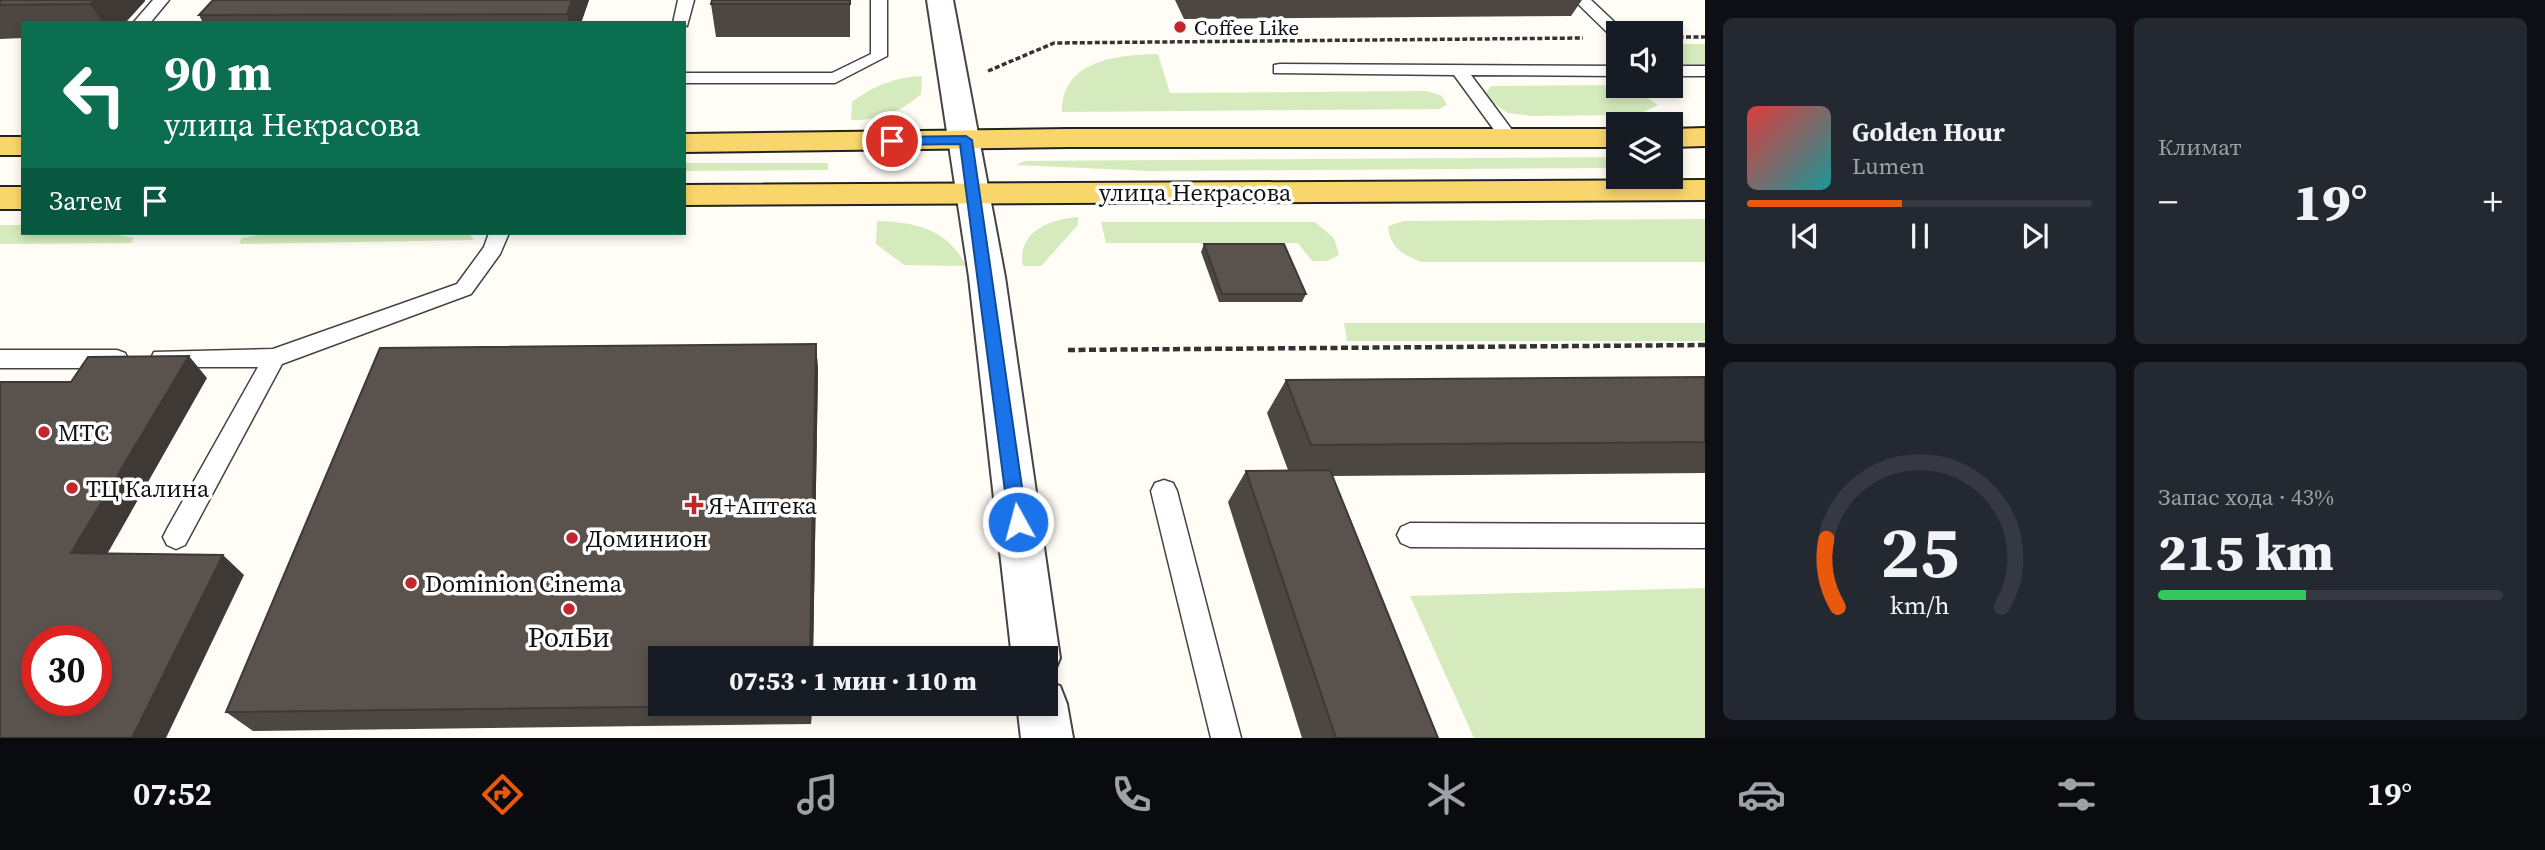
<!DOCTYPE html>
<html lang="ru">
<head>
<meta charset="utf-8">
<style>
	:root { --surface:#171b24; --page:#242831; --text:#f1f3f6; --muted:#9ea1a6; --line:#363941; --accent:#ea580c }
	body { margin:0; font-family:"Source Serif 4",serif; background:var(--page); color:var(--text); height:100vh; display:flex; flex-direction:column; font-size:26px; white-space:nowrap }
	* { box-sizing:border-box; margin:0 }
	p { font-size:23px; color:var(--muted) }
	.icon { flex:none; width:38px; height:38px; fill:none; stroke:currentColor; stroke-width:2; stroke-linecap:round; stroke-linejoin:round }
	.map { position:relative; flex:1; overflow:hidden }
	.drawer { display:flex; flex-direction:column; gap:18px; padding:18px; background:#0d0f14; width:840px }
	.drawer>* { flex:none }
	.guide { position:absolute; left:21px; top:21px; width:665px; height:214px; border-radius:0px; box-shadow:0 4px 10px #0003; background:#0b6e4f; color:#fff; overflow:hidden }
	.controls { position:absolute; left:1606px; top:21px; display:grid; gap:14px }
	.controls a { display:grid; place-items:center; width:77px; height:77px; border-radius:0px; background:var(--surface); box-shadow:0 4px 10px #0003; font-size:35px }
	.speed { position:absolute; left:21px; top:625px; display:flex; gap:14px; font-size:35px; font-weight:700; text-align:center }
	.speed>* { display:grid; place-content:center; width:91px; height:91px; border-radius:50%; background:var(--surface); box-shadow:0 4px 10px #0003; line-height:1 }
	.speed .limit { border:10px solid #d22; background:#fff; color:#111 }
	.pin { position:absolute; display:grid; place-items:center; width:60px; height:60px; color:#fff; margin:-30px; border:4px solid #fff; border-radius:50%; box-shadow:0 2px 7px #0007 }
	.me { position:absolute; width:77px; margin:-38px; rotate:353deg; stroke-linejoin:round; filter:drop-shadow(0 0 5px #0008) }
	.turn { display:flex; align-items:center; gap:24px; height:147px; padding:0 28px; font-size:32px }
	.turn .icon { width:91px; height:91px; stroke-width:2.5 }
	.turn b { display:block; font-size:49px; line-height:60px }
	.then { display:flex; align-items:center; height:66px; padding:0 28px; background:#0003; gap:14px; font-size:26px }
	.big { font-size:52px; font-weight:800; line-height:1.1 }
	.drawer .tile { flex:1; display:flex; flex-direction:column; justify-content:center; gap:10px; min-width:0; padding:0 24px; border-radius:10px; background:var(--page) }
	.drawer .dial { align-items:center; gap:0 }
	.dial svg { height:182px; overflow:visible; fill:none; stroke:var(--line); stroke-width:7; stroke-linecap:round; text-anchor:middle }
	.dial text { fill:var(--text); stroke:none }
	.song { display:flex; align-items:center; gap:21px }
	.cover { width:84px; height:84px; border-radius:10px; background:linear-gradient(135deg,hsl(0 70% 55%),hsl(180 70% 35%)) }
	.played { height:7px; border-radius:4px; background:linear-gradient(90deg,var(--accent) 45%,var(--line) 45%) }
	.keys { display:flex; justify-content:space-around; direction:ltr }
	.heat { display:flex; justify-content:space-between; align-items:center; font-size:38px; direction:ltr }
	.charge { height:10px; border-radius:5px; background:linear-gradient(90deg,#34c759 43%,var(--line) 0) }
	.drawer .tiles { flex:1; display:grid; gap:18px; grid-template-columns:repeat(2,1fr) }
	.trip { position:absolute; left:648px; top:646px; width:410px; height:70px; border-radius:0px; background:var(--surface); box-shadow:0 4px 10px #0003; font-weight:800; line-height:70px; text-align:center }
	.dock { display:flex; height:112px; justify-content:space-around; align-items:center; background:#090b0e; color:var(--muted) }
	.dock .icon { width:49px; height:49px }
	.dock .active { color:var(--accent) }
	.dock b { font-size:32px; color:var(--text) }
	main { display:flex; flex:1; min-height:0 }
	.map>svg:first-child { display:block }
</style>
</head>
<body>
<main>
<div class="map">
<svg width="1705" height="738" viewBox="0 0 1705 738">
	<rect width="100%" height="100%" fill="#fffdf5"/>
	<g fill="#d5ebbd">
		<rect x="1671" y="44" width="34" height="24"/>
		<path d="M1158 54 1170 93 1427 91 1442 96 1447 105 1439 109 1062 112C1062 60 1116 55 1158 54Z"/>
		<path d="M922 76 921 94C900 113 880 120 851 120L852 102C873 86 895 77 922 76Z"/>
		<polygon points="1619,85 1630,86 1658,105 1637,115 1532,116 1508,113 1493,103 1486,93 1491,86"/>
		<polygon points="1619,157 1619,168 1149,171 1016,165 1024,161"/>
		<polygon points="684,163 828,163 828,170 684,171"/>
		<path d="M1078 217V225L1041 266H1023C1016 232 1050 219 1078 217Z"/>
		<path d="M1705 219V262H1421C1402 254 1390 248 1388 226L1404 221Z"/>
		<path d="M877 221C915 222 948 229 966 266L904 265 876 244Z"/>
		<polygon points="1101,222 1315,222 1334,238 1339,255 1327,261 1312,261 1298,243 1106,243"/>
		<polygon points="0,225 23,225 23,233 107,233 134,238 131,243 0,244"/>
		<polygon points="270,233 468,233 474,240 239,244 242,238"/>
		<polygon points="1344,323 1705,323 1705,341 1347,341"/>
		<polygon points="1705,588 1705,738 1474,738 1410,596"/>
	</g>
	<g fill="none" stroke-linecap="round" stroke-linejoin="round">
		<defs>
			<g id="lane">
				<polygon points="153,0 169,0 150,23 133,23"/>
				<polygon points="678,0 694,0 687,26 684,23 673,23"/>
				<polygon points="871,0 887,0 887,56 835,83 684,83 684,73 832,73 871,54"/>
				<polygon points="1574,0 1591,0 1626,33 1619,33 1619,40 1613,38"/>
				<polygon points="1280,64 1619,66 1619,76 1471,75 1518,138 1509,143 1503,142 1454,75 1274,73 1274,65"/>
				<rect x="1671" y="66" width="34" height="10"/>
				<polygon points="489,233 509,233 500,254 471,294 282,364 185,545 176,549 167,545 163,537 167,529 258,367 162,367 154,364 151,358 154,352 273,349 457,284 484,247"/>
				<polygon points="0,350 117,350 125,353 128,359 125,365 117,368 0,368"/>
				<polygon points="1164,480 1173,483 1177,491 1241,738 1211,738 1151,491 1155,483"/>
				<polygon points="1410,523 1705,524 1705,548 1410,547 1401,543 1397,535 1401,527"/>
			</g>
			<g id="street">
				<polygon points="927,0 953,0 1005,277 1060,658 1053,675 1045,678 1045,658 1012,658 969,277"/>
				<polygon points="1045,680 1060,686 1067,704 1073,738 1021,738 1017,704 1045,704"/>
			</g>
			<g id="primary">
				<polygon points="1705,128 1705,146 1671,147 1671,129"/>
				<polygon points="1068,129 1619,129 1619,147 1068,147 684,152 684,134"/>
				<rect x="0" y="137" width="23" height="18"/>
				<polygon points="1705,180 1705,200 684,205 684,185"/>
				<rect x="0" y="187" width="23" height="22"/>
			</g>
		</defs>
		<use href="#lane" stroke="#444" stroke-width="3"/>
		<use href="#street" stroke="#444" stroke-width="4"/>
		<use href="#primary" stroke="#222" stroke-width="4"/>
		<g stroke="#333" stroke-width="3.5" stroke-dasharray="5 2.5" stroke-linecap="butt">
			<polyline points="1671,37 1705,37"/>
			<polyline points="988,71 1054,43 1583,38"/>
		</g>
		<polyline stroke="#333" stroke-width="4.5" stroke-dasharray="7 3.5" stroke-linecap="butt" points="1068,350 1705,345"/>
		<use href="#lane" fill="#fff" fill-rule="evenodd"/>
		<use href="#street" fill="#fff" fill-rule="evenodd"/>
		<use href="#primary" fill="#f9d66b" fill-rule="evenodd"/>
	</g>
	<g fill="#4d4742">
		<polygon points="0,0 145,1 125,23 23,23 23,38 0,39"/>
		<polygon points="589,0 581,23 203,23 199,15"/>
		<polygon points="850,0 850,37 716,37 711,4"/>
		<polygon points="1175,0 1582,0 1571,16 1184,19"/>
		<polygon points="1204,244 1306,294 1302,302 1219,302 1201,252"/>
		<polygon points="816,344 818,370 813,658 660,658 812,704 811,724 253,731 226,712"/>
		<polygon points="1705,377 1705,473 1332,476 1438,738 1302,738 1228,502 1246,471 1288,470 1267,413 1286,380"/>
	</g>
	<g fill="#3f3936">
		<polygon points="94,0 145,0 145,1 125,23 103,23 90,4"/>
		<polygon points="572,0 589,0 581,23 569,23 567,14"/>
		<polygon points="816,344 818,370 813,658 810,658"/>
		<polygon points="189,356 207,378 97,572 71,553"/>
		<polygon points="223,555 244,575 166,738 132,738"/>
		<polygon points="810,704 812,704 811,724"/>
	</g>
	<g fill="#5a524d" stroke="#3f3936" stroke-width="2" fill-rule="evenodd">
		<polygon points="0,0 94,0 90,4 0,5"/>
		<polygon points="213,0 572,0 567,14 199,15"/>
		<polygon points="712,0 850,0 850,4 711,4"/>
		<polygon points="1204,244 1284,244 1306,294 1222,294"/>
		<polygon points="816,344 810,658 660,658 660,704 810,704 810,705 226,712 380,348"/>
		<path d="M189 356 71 553 223 555 132 738H0V382H71L88 357ZM37 640H96V700H37Z"/>
		<polygon points="1705,377 1705,442 1311,445 1286,380"/>
		<polygon points="1330,470 1438,738 1336,738 1246,471"/>
	</g>
	<polygon fill="#1a73e8" stroke="#114b97" stroke-width="2" points="966,136 972,140 1027,522 1024,527 1012,527 1009,522 960,144 892,145 886,141 892,137"/>
	<g fill="#c4262e" stroke="#fff" stroke-width="2.5">
		<circle cx="1180" cy="27" r="7"/>
		<circle cx="44" cy="432" r="7"/>
		<circle cx="72" cy="488" r="7"/>
		<path d="M690.5 494.5h7v7h7v7h-7v7h-7v-7h-7v-7h7z"/>
		<circle cx="572" cy="538" r="7"/>
		<circle cx="411" cy="583" r="7"/>
		<circle cx="569" cy="609" r="7"/>
	</g>
	<g text-anchor="middle" dominant-baseline="central" stroke-width="7" stroke-linejoin="round" paint-order="stroke">
		<g font-size="21" fill="#111" stroke="#fff" text-anchor="start">
			<text x="1194" y="27">Coffee Like</text>
		</g>
		<g font-size="24" fill="#111" stroke="#fff">
			<text x="1195" y="192">улица Некрасова</text>
		</g>
		<g font-size="24" fill="#111" stroke="#fff" text-anchor="start">
			<text x="58" y="432">МТС</text>
			<text x="86" y="488">ТЦ Калина</text>
			<text x="708" y="505">Я+Аптека</text>
			<text x="586" y="538">Доминион</text>
			<text x="425" y="583">Dominion Cinema</text>
		</g>
		<g font-size="28" fill="#111" stroke="#fff">
			<text x="569" y="637">РолБи</text>
		</g>
	</g>
</svg>
<div class="controls">
<a><svg class="icon" aria-label="sound" viewBox="0 0 24 24"><path d="M4 9h4l5-4v14l-5-4H4zM17 9q2 3 0 6"/></svg></a>
<a><svg class="icon" aria-label="layers" viewBox="0 0 24 24"><path d="M12 4l9 5-9 5-9-5zM3 14l9 5 9-5"/></svg></a>
</div>
<div class="speed"><div class="limit">30</div></div>
<div class="pin" style="left:892px;top:141px;background:#d93025"><svg class="icon" aria-label="arrive" viewBox="0 0 24 24"><path d="M6 21V4h12l-3 4 3 4H6"/></svg></div>
<svg class="me" style="left:1018px;top:522px" viewBox="-20 -20 40 40"><circle r="17" fill="#1a73e8" stroke="#fff" stroke-width="3"/><path d="M0-11L8 9 0 5-8 9z" fill="#fff"/></svg>
<div class="trip">07:53 · 1 мин · 110 m</div>
<div class="guide">
<div class="turn"><svg class="icon" aria-label="left" viewBox="0 0 24 24"><path d="M17 20v-9H6M10 6l-5 5 5 5"/></svg><div><b>90 m</b>улица Некрасова</div></div>
<div class="then">Затем<svg class="icon" aria-label="arrive" viewBox="0 0 24 24"><path d="M6 21V4h12l-3 4 3 4H6"/></svg></div>
</div>
</div>
<section class="drawer">
<div class="tiles">
<div class="tile">
<div class="song"><i class="cover"></i><div><b>Golden Hour</b><p>Lumen</p></div></div>
<div class="played"></div>
<div class="keys"><svg class="icon" aria-label="previous" viewBox="0 0 24 24"><path d="M18 5L8 12l10 7zM5 5v14"/></svg><svg class="icon" aria-label="pause" viewBox="0 0 24 24"><path d="M8 5v14M16 5v14"/></svg><svg class="icon" aria-label="next" viewBox="0 0 24 24"><path d="M6 5l10 7-10 7zM19 5v14"/></svg></div>
</div>
<div class="tile"><p>Климат</p>
<div class="heat"><a>−</a><b class="big">19°</b><a>+</a></div>
</div>
<div class="tile dial"><svg viewBox="0 0 100 80">
<path d="M14 69A42 42 0 1 1 86 69"/>
<path d="M14 69A42 42 0 0 1 9 39" stroke="#ea580c"/>
<text x="50" y="56" font-size="32" font-weight="700">25</text>
<text x="50" y="72" font-size="11">km/h</text>
</svg></div>
<div class="tile"><p>Запас хода · 43%</p><b class="big">215 km</b><div class="charge"></div></div>
</div>
</section>
</main>
<nav class="dock">
<b>07:52</b>
<svg class="icon active" aria-label="directions" viewBox="0 0 24 24"><path d="M12 3l9 9-9 9-9-9zM9 14v-3h6M13 9l2 2-2 2"/></svg>
<svg class="icon" aria-label="music" viewBox="0 0 24 24"><path d="M9 18V5l10-2v13"/><circle cx="6" cy="18" r="3"/><circle cx="16" cy="16" r="3"/></svg>
<svg class="icon" aria-label="phone" viewBox="0 0 24 24"><path d="M5 4h4l2 5-3 2q2 4 5 5l2-3 5 2v4C11 20 4 13 5 4z"/></svg>
<svg class="icon" aria-label="climate" viewBox="0 0 24 24"><path d="M12 3v18M4 7l16 10M4 17L20 7"/></svg>
<svg class="icon" aria-label="car" viewBox="0 0 24 24"><path d="M5 17H2v-5l4-1 3-4h7l3 4 3 1v5h-3M9 17h6M6 11h13"/><circle cx="7" cy="17" r="2"/><circle cx="17" cy="17" r="2"/></svg>
<svg class="icon" aria-label="filters" viewBox="0 0 24 24"><path d="M4 7h16M4 17h16"/><circle cx="9" cy="7" r="2"/><circle cx="15" cy="17" r="2"/></svg>
<b>19°</b>
</nav>
</body>
</html>
